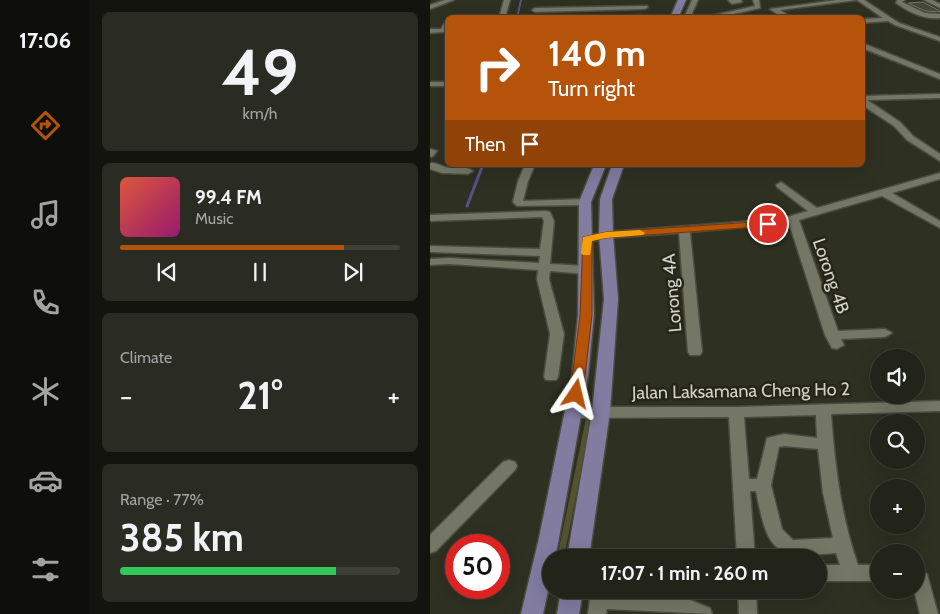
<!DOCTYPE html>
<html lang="en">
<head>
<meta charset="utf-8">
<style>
	:root { --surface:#22241a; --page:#2a2c23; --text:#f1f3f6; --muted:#a2a4a2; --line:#3f4139; --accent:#b45309 }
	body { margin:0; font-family:Cabin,sans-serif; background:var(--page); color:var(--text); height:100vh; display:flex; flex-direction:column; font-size:19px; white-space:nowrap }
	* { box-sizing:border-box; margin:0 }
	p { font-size:16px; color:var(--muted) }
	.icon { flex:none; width:28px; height:28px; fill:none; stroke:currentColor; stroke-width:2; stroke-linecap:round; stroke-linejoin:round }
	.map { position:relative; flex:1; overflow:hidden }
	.sheet { display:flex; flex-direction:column; gap:12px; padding:12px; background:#13140e; width:340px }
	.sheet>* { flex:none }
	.hud { position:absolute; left:15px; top:15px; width:420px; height:152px; border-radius:8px; box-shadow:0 5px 20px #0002,0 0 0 1px var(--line); background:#b45309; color:#fff; overflow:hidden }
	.controls { position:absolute; left:440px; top:349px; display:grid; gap:10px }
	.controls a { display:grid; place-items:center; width:55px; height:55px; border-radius:50%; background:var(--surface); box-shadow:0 5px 20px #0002,0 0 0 1px var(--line); font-size:25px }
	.speed { position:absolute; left:15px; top:534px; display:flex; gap:10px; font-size:25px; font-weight:700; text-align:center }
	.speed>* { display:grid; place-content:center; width:65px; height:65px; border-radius:50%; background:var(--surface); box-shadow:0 5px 20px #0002,0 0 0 1px var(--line); line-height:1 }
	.speed .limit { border:8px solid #d22; background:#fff; color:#111 }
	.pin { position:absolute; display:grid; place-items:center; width:42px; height:42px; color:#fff; margin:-21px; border:2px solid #fff; border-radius:50%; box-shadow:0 1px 5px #0007 }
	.me { position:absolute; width:55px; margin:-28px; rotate:10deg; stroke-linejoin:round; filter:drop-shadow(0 0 4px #0008) }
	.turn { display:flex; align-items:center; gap:18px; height:105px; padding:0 20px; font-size:22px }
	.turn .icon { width:65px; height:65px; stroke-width:2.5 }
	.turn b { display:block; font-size:35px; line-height:42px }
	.then { display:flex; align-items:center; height:48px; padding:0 20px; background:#0003; gap:10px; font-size:19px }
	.big { font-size:38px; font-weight:700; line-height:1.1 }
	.sheet .tile { flex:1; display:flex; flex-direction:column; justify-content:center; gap:8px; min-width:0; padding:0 18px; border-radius:8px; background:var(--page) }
	.sheet .dial { align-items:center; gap:0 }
	.dial b { font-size:65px; line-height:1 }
	.song { display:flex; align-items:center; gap:15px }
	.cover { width:60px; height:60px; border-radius:8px; background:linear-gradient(135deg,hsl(10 70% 55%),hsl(320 70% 35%)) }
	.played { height:5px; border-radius:2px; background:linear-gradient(90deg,var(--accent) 80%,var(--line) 80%) }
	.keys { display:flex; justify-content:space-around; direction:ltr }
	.heat { display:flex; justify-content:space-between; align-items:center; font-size:28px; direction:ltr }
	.charge { height:8px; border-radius:4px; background:linear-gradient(90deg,#34c759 77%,var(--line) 0) }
	.trip { position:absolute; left:112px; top:549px; width:285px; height:50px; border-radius:25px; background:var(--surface); box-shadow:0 5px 20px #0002,0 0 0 1px var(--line); font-weight:700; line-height:50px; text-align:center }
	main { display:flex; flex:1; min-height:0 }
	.tabs { display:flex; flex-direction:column; width:90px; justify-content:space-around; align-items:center; background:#0e0e0a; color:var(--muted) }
	.tabs .icon { width:35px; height:35px }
	.tabs .selected { color:var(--accent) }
	.tabs b { font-size:22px; color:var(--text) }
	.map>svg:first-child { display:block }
</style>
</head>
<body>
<main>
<nav class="tabs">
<b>17:06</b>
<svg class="icon selected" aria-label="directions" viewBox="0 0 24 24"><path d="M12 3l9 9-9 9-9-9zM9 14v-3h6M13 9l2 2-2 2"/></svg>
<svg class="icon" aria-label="music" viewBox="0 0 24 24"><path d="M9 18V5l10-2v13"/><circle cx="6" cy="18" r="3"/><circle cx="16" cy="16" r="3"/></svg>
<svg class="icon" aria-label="phone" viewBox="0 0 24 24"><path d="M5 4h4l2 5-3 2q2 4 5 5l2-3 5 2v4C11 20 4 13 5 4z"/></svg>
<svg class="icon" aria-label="climate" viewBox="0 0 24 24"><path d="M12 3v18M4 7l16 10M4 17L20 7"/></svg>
<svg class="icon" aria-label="car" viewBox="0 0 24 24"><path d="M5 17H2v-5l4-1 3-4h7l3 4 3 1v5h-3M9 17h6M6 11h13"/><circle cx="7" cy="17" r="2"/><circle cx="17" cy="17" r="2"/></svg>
<svg class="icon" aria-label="filters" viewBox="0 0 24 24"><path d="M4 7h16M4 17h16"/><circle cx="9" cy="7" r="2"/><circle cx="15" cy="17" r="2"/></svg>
</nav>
<section class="sheet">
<div class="tile dial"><b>49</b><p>km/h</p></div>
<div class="tile">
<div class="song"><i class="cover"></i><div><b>99.4 FM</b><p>Music</p></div></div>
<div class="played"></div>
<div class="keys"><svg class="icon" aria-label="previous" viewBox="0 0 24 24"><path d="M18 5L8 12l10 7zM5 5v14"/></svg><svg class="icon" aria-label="pause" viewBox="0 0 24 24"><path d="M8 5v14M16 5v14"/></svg><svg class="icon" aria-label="next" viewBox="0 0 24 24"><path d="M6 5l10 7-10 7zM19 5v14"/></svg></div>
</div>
<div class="tile"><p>Climate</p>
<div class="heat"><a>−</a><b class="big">21°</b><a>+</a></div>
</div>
<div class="tile"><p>Range · 77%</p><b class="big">385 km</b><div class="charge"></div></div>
</section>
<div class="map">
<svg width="510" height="614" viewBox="0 0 510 614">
	<rect width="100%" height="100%" fill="#2e3022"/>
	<polygon fill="#51542f" points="157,414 162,415 134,557 127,558"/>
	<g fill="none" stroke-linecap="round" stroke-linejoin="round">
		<polyline stroke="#59508a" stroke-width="2" points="87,18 91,0"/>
		<polyline stroke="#59508a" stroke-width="2.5" points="52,168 53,165"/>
		<polyline stroke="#59508a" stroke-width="3" points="37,206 52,167"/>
	</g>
	<polygon fill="#454738" stroke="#757767" points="493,2 510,11 510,12 495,11 478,3"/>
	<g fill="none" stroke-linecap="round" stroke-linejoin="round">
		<defs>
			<g id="minor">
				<polygon points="15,0 24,0 0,9 0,5"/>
				<polygon points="74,0 80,0 75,18 69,18"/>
				<polygon points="262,0 268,0 262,13 264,18 258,18 256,13"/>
				<polygon points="298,0 311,0 312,2 302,4"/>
				<polygon points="323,0 329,0 330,8 286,18 271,18 325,6"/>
				<polygon points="407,0 434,0 469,23 510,37 510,41 465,25 458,21 432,23 432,19 453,18 427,0 350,10 362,18 353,18 340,9"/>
				<path d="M467 0H475L472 2 495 13 510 14V18C494 20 479 12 466 3Z"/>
				<polygon points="494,0 502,0 510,4 510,8"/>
				<polygon points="217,6 218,7 215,9 105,12 102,10 105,8"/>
				<polygon points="211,15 214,18 185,18 188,16"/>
				<polygon points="18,23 15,32 0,33 0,29 11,29 14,24"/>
				<polygon points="432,43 510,74 510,79 432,48"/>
				<rect x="0" y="82" width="18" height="4"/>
				<polygon points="510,94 510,98 437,100 470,122 483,136 510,154 510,161 477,140 464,126 432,105 432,96"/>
				<polygon points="0,149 7,151 3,156 0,157"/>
				<path d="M0 163C7 163 9 165 15 167 24 170 35 165 43 171L38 174 12 173 0 169Z"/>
				<polygon points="95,165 105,165 98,181 93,201 155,199 160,202 155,205 87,206 83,202 88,181"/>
				<polygon points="510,173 510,179 462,193 510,221 510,228 452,196 369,220 408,331 455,329 462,333 455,337 411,339 414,345 407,349 402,348 395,335 359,223 260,232 272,352 270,355 260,355 258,352 249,233 176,238 157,242 151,239 153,237 176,232 350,219 378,211 347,187 346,185 351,182 387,208"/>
				<polygon points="116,211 120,212 124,221 120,264 156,266 162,270 156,274 120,271 119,279 134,334 128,377 126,380 116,380 114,377 120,334 107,279 108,270 19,264 0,265 0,259 19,258 109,263 110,256 0,252 0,246 110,249 114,221 112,217 0,221 0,215"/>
				<path d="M510 401V411L401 414C405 466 411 517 428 565H449V581H389V565H410L406 553C344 559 338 553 326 491H320L325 558H307L299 417 143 418 138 417 136 413 138 409 171 407H306ZM386 415 387 438 354 434 337 438 327 479H319L314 417ZM354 446 388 449 393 493 403 538 363 540 352 529 341 485 349 447Z"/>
				<polygon points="79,460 85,462 87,466 85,470 6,551 0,553 0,535 73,462"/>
				<polygon points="486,569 497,574 508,614 490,614 484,590 486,590"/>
				<polygon points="161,590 253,597 280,608 282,614 177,609 176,614 158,614"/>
				<polygon points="308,590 326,590 327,614 309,614"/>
			</g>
			<g id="major">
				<polygon points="248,0 256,0 248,18 240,18"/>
				<polygon points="164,165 176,165 161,202 164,315 158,376 129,538 125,558 121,558 121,577 113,614 91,614 109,538 142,376 148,315 149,202"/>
				<polygon points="182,165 194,165 182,199 183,235 188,299 180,412 159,558 137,558 162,412 174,299 169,235 170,199"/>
				<polygon points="131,590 153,590 149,614 127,614"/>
			</g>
		</defs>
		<use href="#minor" stroke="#4b4c40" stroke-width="3"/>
		<use href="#major" stroke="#4b4c40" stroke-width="3"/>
		<use href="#minor" fill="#747666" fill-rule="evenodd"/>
		<use href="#major" fill="#817ca0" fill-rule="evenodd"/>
	</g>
	<polygon fill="#b45309" stroke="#753606" points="338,221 341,222 341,226 176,238 162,241 162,315 153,394 151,398 142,398 140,394 150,315 153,237 176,232"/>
	<polygon fill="#f59e0b" points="210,230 215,233 213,235 176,238 162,241 160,255 153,255 151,253 153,237 176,232"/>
	<g text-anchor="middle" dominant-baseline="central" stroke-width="5" stroke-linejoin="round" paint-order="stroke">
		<g font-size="18" fill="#d1d2c9" stroke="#252618">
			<text transform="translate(401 276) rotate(71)">Lorong 4B</text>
			<text transform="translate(242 293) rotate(-95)">Lorong 4A</text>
			<text transform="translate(311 391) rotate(-1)">Jalan Laksamana Cheng Ho 2</text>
		</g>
	</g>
</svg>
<div class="controls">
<a><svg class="icon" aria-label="sound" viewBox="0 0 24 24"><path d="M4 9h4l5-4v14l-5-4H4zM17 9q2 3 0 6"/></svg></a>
<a><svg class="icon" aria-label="search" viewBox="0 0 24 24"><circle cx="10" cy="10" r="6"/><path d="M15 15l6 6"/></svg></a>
<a>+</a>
<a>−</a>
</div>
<div class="speed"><div class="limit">50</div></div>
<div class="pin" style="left:338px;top:224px;background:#d93025"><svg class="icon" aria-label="arrive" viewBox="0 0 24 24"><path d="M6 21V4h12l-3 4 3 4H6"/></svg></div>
<svg class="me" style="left:146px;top:394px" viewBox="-20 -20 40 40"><path d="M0-17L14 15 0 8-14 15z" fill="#b45309" stroke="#fff" stroke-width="4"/></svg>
<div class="trip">17:07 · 1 min · 260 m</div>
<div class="hud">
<div class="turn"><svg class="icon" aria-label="right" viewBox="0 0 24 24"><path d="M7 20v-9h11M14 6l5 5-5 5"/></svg><div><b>140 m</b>Turn right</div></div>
<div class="then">Then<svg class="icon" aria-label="arrive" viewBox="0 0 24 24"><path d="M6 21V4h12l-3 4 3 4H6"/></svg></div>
</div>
</div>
</main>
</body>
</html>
